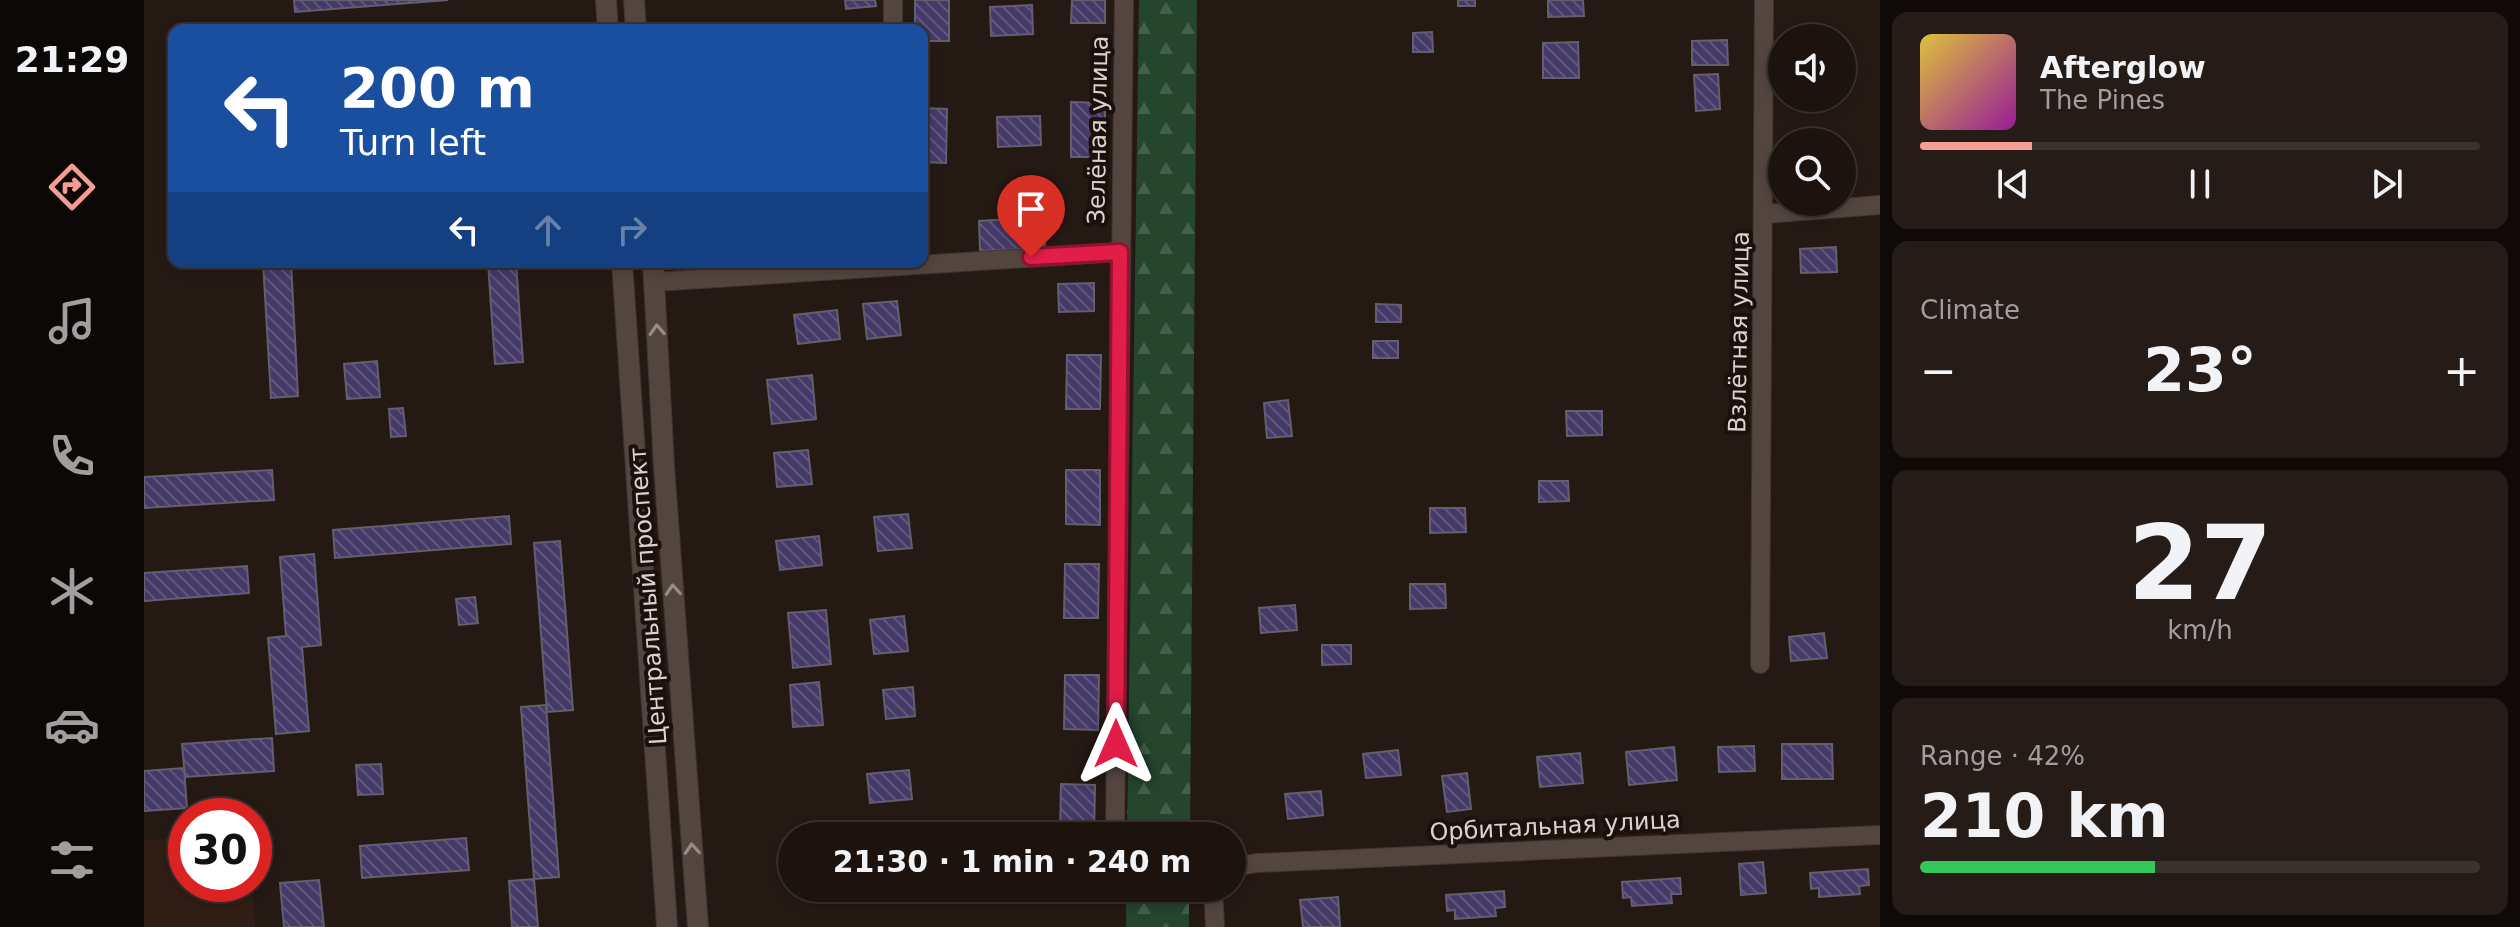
<!DOCTYPE html>
<html lang="en">
<head>
<meta charset="utf-8">
<style>
	:root { --surface:#1c130f; --page:#251c18; --text:#f1f3f6; --muted:#a09e9e; --line:#3a322f; --accent:#f59c93 }
	body { margin:0; font-family:"DejaVu Sans",sans-serif; background:var(--page); color:var(--text); height:100vh; display:flex; flex-direction:column; font-size:30px; white-space:nowrap }
	* { box-sizing:border-box; margin:0 }
	p { font-size:26px; color:var(--muted) }
	.icon { flex:none; width:44px; height:44px; fill:none; stroke:currentColor; stroke-width:2; stroke-linecap:round; stroke-linejoin:round }
	.map { position:relative; flex:1; overflow:hidden }
	.drawer { display:flex; flex-direction:column; gap:12px; padding:12px; background:#0f0a08; width:640px }
	.drawer>* { flex:none }
	.banner { position:absolute; left:24px; top:24px; width:760px; height:244px; border-radius:16px; box-shadow:0 4px 12px #0003,0 0 0 2px var(--line); background:#1a4fa0; color:#fff; overflow:hidden }
	.buttons { position:absolute; left:1624px; top:24px; display:grid; gap:16px }
	.buttons a { display:grid; place-items:center; width:88px; height:88px; border-radius:50%; background:var(--surface); box-shadow:0 4px 12px #0003,0 0 0 2px var(--line); font-size:40px }
	.speed { position:absolute; left:24px; top:798px; display:flex; gap:16px; font-size:40px; font-weight:700; text-align:center }
	.speed>* { display:grid; place-content:center; width:104px; height:104px; border-radius:50%; background:var(--surface); box-shadow:0 4px 12px #0003,0 0 0 2px var(--line); line-height:1 }
	.speed .limit { border:12px solid #d22; background:#fff; color:#111 }
	.pin { position:absolute; display:grid; place-items:center; width:68px; height:68px; color:#fff; margin:-82px -34px; border-radius:50% 50% 50% 0; rotate:-45deg; box-shadow:0 0 8px #0007 }
	.pin .icon { rotate:45deg }
	.me { position:absolute; width:88px; margin:-44px; rotate:0deg; stroke-linejoin:round; filter:drop-shadow(0 0 6px #0008) }
	.turn { display:flex; align-items:center; gap:28px; height:168px; padding:0 40px; font-size:36px }
	.turn .icon { width:104px; height:104px; stroke-width:2.5 }
	.turn b { display:block; font-size:56px; line-height:68px }
	.lanes { display:flex; align-items:center; height:76px; padding:0 40px; background:#0003; justify-content:center; gap:40px; direction:ltr }
	.lanes .off { opacity:.35 }
	.big { font-size:60px; font-weight:800; line-height:1.1 }
	.drawer .widget { flex:1; display:flex; flex-direction:column; justify-content:center; gap:12px; min-width:0; padding:0 28px; border-radius:16px; background:var(--page) }
	.drawer .dial { align-items:center; gap:0 }
	.dial b { font-size:104px; line-height:1 }
	.song { display:flex; align-items:center; gap:24px }
	.cover { width:96px; height:96px; border-radius:12px; background:linear-gradient(135deg,hsl(50 70% 55%),hsl(300 70% 35%)) }
	.played { height:8px; border-radius:4px; background:linear-gradient(90deg,var(--accent) 20%,var(--line) 20%) }
	.keys { display:flex; justify-content:space-around; direction:ltr }
	.heat { display:flex; justify-content:space-between; align-items:center; font-size:44px; direction:ltr }
	.charge { height:12px; border-radius:6px; background:linear-gradient(90deg,#34c759 42%,var(--line) 0) }
	.trip { position:absolute; left:634px; top:822px; width:468px; height:80px; border-radius:40px; background:var(--surface); box-shadow:0 4px 12px #0003,0 0 0 2px var(--line); font-weight:800; line-height:80px; text-align:center }
	main { display:flex; flex:1; min-height:0 }
	.tabs { display:flex; flex-direction:column; width:144px; justify-content:space-around; align-items:center; background:#0b0806; color:var(--muted) }
	.tabs .icon { width:56px; height:56px }
	.tabs .on { color:var(--accent) }
	.tabs b { font-size:36px; color:var(--text) }
	.map>svg:first-child { display:block }
</style>
</head>
<body>
<main>
<nav class="tabs">
<b>21:29</b>
<svg class="icon on" aria-label="directions" viewBox="0 0 24 24"><path d="M12 3l9 9-9 9-9-9zM9 14v-3h6M13 9l2 2-2 2"/></svg>
<svg class="icon" aria-label="music" viewBox="0 0 24 24"><path d="M9 18V5l10-2v13"/><circle cx="6" cy="18" r="3"/><circle cx="16" cy="16" r="3"/></svg>
<svg class="icon" aria-label="phone" viewBox="0 0 24 24"><path d="M5 4h4l2 5-3 2q2 4 5 5l2-3 5 2v4C11 20 4 13 5 4z"/></svg>
<svg class="icon" aria-label="climate" viewBox="0 0 24 24"><path d="M12 3v18M4 7l16 10M4 17L20 7"/></svg>
<svg class="icon" aria-label="car" viewBox="0 0 24 24"><path d="M5 17H2v-5l4-1 3-4h7l3 4 3 1v5h-3M9 17h6M6 11h13"/><circle cx="7" cy="17" r="2"/><circle cx="17" cy="17" r="2"/></svg>
<svg class="icon" aria-label="filters" viewBox="0 0 24 24"><path d="M4 7h16M4 17h16"/><circle cx="9" cy="7" r="2"/><circle cx="15" cy="17" r="2"/></svg>
</nav>
<div class="map">
<svg width="1736" height="927" viewBox="0 0 1736 927">
	<defs>
		<pattern id="forest-firs" width="22" height="20" patternUnits="userSpaceOnUse" patternTransform="scale(2)"><rect width="22" height="20" fill="#25452d"/><path d="M5 1l3.5 6h-7zM16 11l3.5 6h-7z" fill="#445f4a"/></pattern>
		<pattern id="building-back-hatch" width="6" height="6" patternUnits="userSpaceOnUse" patternTransform="scale(2)"><rect width="6" height="6" fill="#453968"/><path d="M-1 5l2 2M0 0l6 6M5-1l2 2" fill="none" stroke="#5f557d"/></pattern>
	</defs>
	<rect width="100%" height="100%" fill="#251914"/>
	<polygon fill="#311e16" points="42,838 42,884 108,884 111,927 0,927 0,840"/>
	<g fill="url(#forest-firs)">
		<polygon points="995,0 1053,0 1046,836 983,836"/>
		<rect x="982" y="888" width="63" height="39"/>
	</g>
	<g fill="url(#building-back-hatch)" stroke="#625f6e" stroke-width="2">
		<polygon points="150,0 304,0 151,12"/>
		<polygon points="701,0 731,0 732,6 702,9"/>
		<polygon points="771,0 805,0 805,41 778,41 778,30 771,30"/>
		<polygon points="928,0 961,0 961,23 927,23"/>
		<rect x="1314" y="0" width="17" height="6"/>
		<polygon points="1404,0 1439,0 1440,16 1404,17"/>
		<polygon points="888,5 889,34 847,36 846,7"/>
		<polygon points="383,23 383,30 356,30 355,25"/>
		<polygon points="1288,32 1289,52 1269,52 1269,33"/>
		<polygon points="1583,40 1584,65 1548,65 1548,41"/>
		<polygon points="1434,42 1435,78 1399,78 1399,43"/>
		<polygon points="1574,74 1576,109 1552,111 1550,75"/>
		<polygon points="927,102 961,103 961,157 927,157"/>
		<polygon points="778,108 803,109 802,163 778,162"/>
		<polygon points="896,116 897,145 854,147 853,117"/>
		<polygon points="900,217 901,248 836,251 835,221"/>
		<polygon points="1692,247 1693,272 1657,273 1656,249"/>
		<polygon points="119,262 147,262 154,396 127,398"/>
		<polygon points="344,262 372,262 379,362 351,364"/>
		<polygon points="950,283 950,311 915,312 914,284"/>
		<polygon points="753,301 757,335 723,339 719,304"/>
		<polygon points="1232,304 1257,305 1257,322 1232,322"/>
		<polygon points="693,310 696,339 654,344 650,315"/>
		<rect x="1229" y="341" width="25" height="17"/>
		<polygon points="923,355 957,355 956,409 922,409"/>
		<polygon points="233,361 236,397 203,399 200,364"/>
		<polygon points="668,375 672,419 628,424 623,380"/>
		<polygon points="1144,400 1148,436 1123,438 1120,403"/>
		<polygon points="259,408 262,436 247,437 245,409"/>
		<polygon points="1422,411 1458,411 1458,435 1423,436"/>
		<polygon points="664,450 668,484 633,487 630,453"/>
		<polygon points="128,470 130,500 0,508 0,477"/>
		<polygon points="922,470 956,470 956,525 922,524"/>
		<polygon points="1395,481 1424,481 1425,501 1395,502"/>
		<polygon points="1286,508 1321,508 1322,532 1286,533"/>
		<polygon points="764,514 768,548 734,551 730,517"/>
		<polygon points="365,516 367,544 191,558 189,530"/>
		<polygon points="675,536 678,565 636,570 632,541"/>
		<polygon points="416,541 429,710 403,712 390,543"/>
		<polygon points="170,554 177,645 158,647 165,731 132,734 124,638 142,636 136,557"/>
		<polygon points="921,564 955,564 954,618 920,618"/>
		<polygon points="103,566 105,593 0,601 0,573"/>
		<polygon points="1266,584 1301,584 1302,608 1266,609"/>
		<polygon points="331,597 334,623 315,625 312,599"/>
		<polygon points="1151,605 1153,630 1117,633 1115,608"/>
		<polygon points="682,610 687,664 649,668 644,613"/>
		<polygon points="760,616 764,651 730,654 726,620"/>
		<polygon points="1680,633 1683,658 1647,661 1645,637"/>
		<polygon points="1178,645 1207,645 1207,664 1178,665"/>
		<polygon points="921,675 955,675 954,730 920,729"/>
		<polygon points="675,682 679,725 649,727 646,685"/>
		<polygon points="769,687 771,716 742,719 739,690"/>
		<polygon points="402,705 415,877 390,879 377,707"/>
		<polygon points="128,738 130,771 41,777 38,744"/>
		<polygon points="1638,744 1688,744 1689,779 1638,779"/>
		<polygon points="1610,746 1611,771 1575,772 1574,747"/>
		<polygon points="1530,747 1533,780 1485,785 1482,752"/>
		<polygon points="1254,750 1257,775 1222,778 1219,754"/>
		<polygon points="1436,753 1439,783 1396,787 1393,757"/>
		<polygon points="237,764 239,794 214,795 212,765"/>
		<polygon points="40,768 43,808 0,811 0,771"/>
		<polygon points="765,770 768,799 726,803 723,774"/>
		<polygon points="1323,773 1327,809 1303,812 1298,776"/>
		<polygon points="917,784 951,785 950,836 916,836"/>
		<polygon points="1177,791 1179,815 1144,819 1141,794"/>
		<polygon points="322,838 325,870 218,878 216,846"/>
		<polygon points="1619,862 1622,893 1597,895 1595,864"/>
		<polygon points="1724,869 1725,885 1715,886 1716,894 1675,897 1675,888 1667,889 1666,873"/>
		<polygon points="1536,878 1537,894 1527,894 1528,903 1488,906 1487,897 1479,898 1478,882"/>
		<polygon points="390,879 394,927 368,927 365,881"/>
		<polygon points="175,880 180,927 140,927 136,883"/>
		<polygon points="1360,891 1361,907 1351,908 1352,916 1311,919 1311,910 1303,911 1302,895"/>
		<polygon points="1194,897 1196,927 1159,927 1156,900"/>
	</g>
	<g fill="none" stroke-linecap="round" stroke-linejoin="round">
		<defs>
			<g id="minor">
				<polyline points="749,0 749,30"/>
				<polyline points="1621,214 1736,205"/>
				<polyline points="510,282 976,252"/>
				<polyline points="1616,664 1620,0"/>
				<polyline points="971,836 980,0"/>
				<polyline points="1088,867 1113,863 1736,835"/>
				<polyline points="1069,888 1071,927"/>
			</g>
			<g id="tertiary">
				<polyline points="462,0 464,30"/>
				<polyline points="490,0 492,30"/>
				<polyline points="478,262 523,927"/>
				<polyline points="509,262 520,466 554,927"/>
			</g>
		</defs>
		<use href="#minor" stroke="#3f3533" stroke-width="20"/>
		<use href="#tertiary" stroke="#3f3533" stroke-width="22"/>
		<use href="#minor" stroke="#54453f" stroke-width="18"/>
		<use href="#tertiary" stroke="#54453f" stroke-width="20"/>
	</g>
	<defs><path id="oneway-chevron" d="M-2-3.5L2.5 0L-2 3.5" fill="none" stroke-width="1.6" stroke-linecap="round" stroke-linejoin="round" transform="scale(2)"/></defs>
	<g stroke="#988c87">
		<use href="#oneway-chevron" transform="translate(513 330) rotate(-93)"/>
		<use href="#oneway-chevron" transform="translate(529 590) rotate(-94)"/>
		<use href="#oneway-chevron" transform="translate(548 849) rotate(-94)"/>
	</g>
	<g fill="none" stroke-linecap="round" stroke-linejoin="round">
		<defs>
			<polyline id="route" points="887,257 976,252 972,744"/>
		</defs>
		<use href="#route" stroke="#92132f" stroke-width="20"/>
		<use href="#route" stroke="#e11d48" stroke-width="14"/>
	</g>
	<g text-anchor="middle" dominant-baseline="central" stroke-width="8" stroke-linejoin="round" paint-order="stroke">
		<g font-size="24" fill="#dbd2cf" stroke="#1c100b">
			<text transform="translate(954 130) rotate(-89)">Зелёная улица</text>
			<text transform="translate(1595 332) rotate(-89)">Взлётная улица</text>
			<text transform="translate(504 596) rotate(-94)">Центральный проспект</text>
			<text transform="translate(1411 826) rotate(-3)">Орбитальная улица</text>
		</g>
	</g>
</svg>
<div class="buttons">
<a><svg class="icon" aria-label="sound" viewBox="0 0 24 24"><path d="M4 9h4l5-4v14l-5-4H4zM17 9q2 3 0 6"/></svg></a>
<a><svg class="icon" aria-label="search" viewBox="0 0 24 24"><circle cx="10" cy="10" r="6"/><path d="M15 15l6 6"/></svg></a>
</div>
<div class="speed"><div class="limit">30</div></div>
<div class="pin" style="left:887px;top:257px;background:#d93025"><svg class="icon" aria-label="arrive" viewBox="0 0 24 24"><path d="M6 21V4h12l-3 4 3 4H6"/></svg></div>
<svg class="me" style="left:972px;top:744px" viewBox="-20 -20 40 40"><path d="M0-17L14 15 0 8-14 15z" fill="#e11d48" stroke="#fff" stroke-width="4"/></svg>
<div class="trip">21:30 · 1 min · 240 m</div>
<div class="banner">
<div class="turn"><svg class="icon" aria-label="left" viewBox="0 0 24 24"><path d="M17 20v-9H6M10 6l-5 5 5 5"/></svg><div><b>200 m</b>Turn left</div></div>
<div class="lanes"><svg class="icon" aria-label="left" viewBox="0 0 24 24"><path d="M17 20v-9H6M10 6l-5 5 5 5"/></svg><svg class="icon off" aria-label="ahead" viewBox="0 0 24 24"><path d="M12 20V5M6 11l6-6 6 6"/></svg><svg class="icon off" aria-label="right" viewBox="0 0 24 24"><path d="M7 20v-9h11M14 6l5 5-5 5"/></svg></div>
</div>
</div>
<section class="drawer">
<div class="widget">
<div class="song"><i class="cover"></i><div><b>Afterglow</b><p>The Pines</p></div></div>
<div class="played"></div>
<div class="keys"><svg class="icon" aria-label="previous" viewBox="0 0 24 24"><path d="M18 5L8 12l10 7zM5 5v14"/></svg><svg class="icon" aria-label="pause" viewBox="0 0 24 24"><path d="M8 5v14M16 5v14"/></svg><svg class="icon" aria-label="next" viewBox="0 0 24 24"><path d="M6 5l10 7-10 7zM19 5v14"/></svg></div>
</div>
<div class="widget"><p>Climate</p>
<div class="heat"><a>−</a><b class="big">23°</b><a>+</a></div>
</div>
<div class="widget dial"><b>27</b><p>km/h</p></div>
<div class="widget"><p>Range · 42%</p><b class="big">210 km</b><div class="charge"></div></div>
</section>
</main>
</body>
</html>
